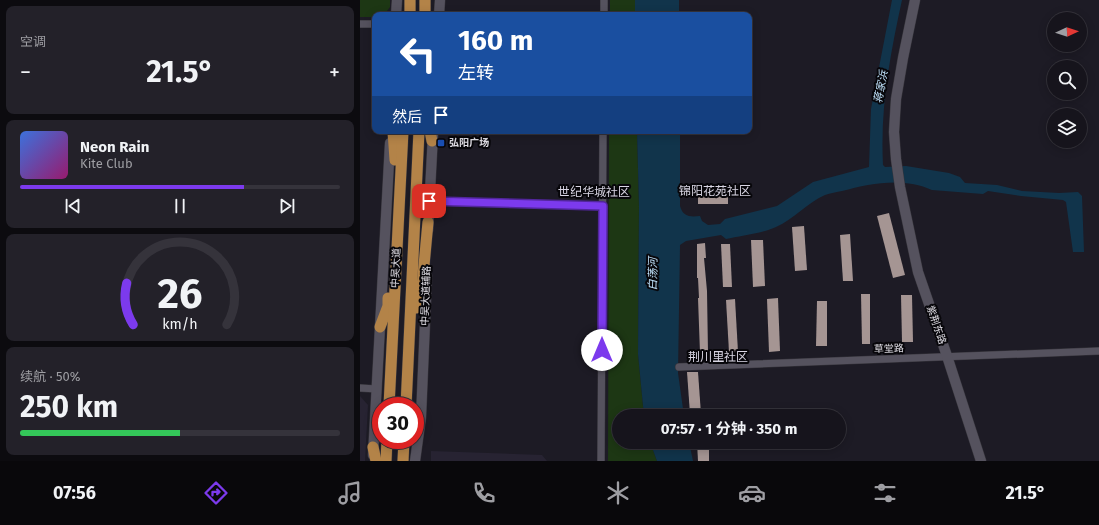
<!DOCTYPE html>
<html lang="zh">
<head>
<meta charset="utf-8">
<style>
	:root { --surface:#16141c; --page:#232129; --text:#f1f3f6; --muted:#9e9ea3; --line:#35333b; --accent:#7c3aed }
	body { margin:0; font-family:"Fira Sans","Noto Sans SC",sans-serif; background:var(--page); color:var(--text); height:100vh; display:flex; flex-direction:column; font-size:15px; white-space:nowrap }
	* { box-sizing:border-box; margin:0 }
	p { font-size:13px; color:var(--muted) }
	.icon { flex:none; width:22px; height:22px; fill:none; stroke:currentColor; stroke-width:2; stroke-linecap:round; stroke-linejoin:round }
	.map { position:relative; flex:1; overflow:hidden }
	.details { display:flex; flex-direction:column; gap:6px; padding:6px; background:#0c0b0f; width:360px }
	.details>* { flex:none }
	.hud { position:absolute; left:12px; top:12px; width:380px; height:122px; border-radius:8px; box-shadow:0 2px 10px #0003,0 0 0 1px var(--line); background:#1a4fa0; color:#fff; overflow:hidden }
	.needle { width:26px; rotate:87deg }
	.tools { position:absolute; left:687px; top:12px; display:grid; gap:8px }
	.tools a { display:grid; place-items:center; width:40px; height:40px; border-radius:50%; background:var(--surface); box-shadow:0 2px 10px #0003,0 0 0 1px var(--line); font-size:20px }
	.speed { position:absolute; left:12px; top:397px; display:flex; gap:8px; font-size:20px; font-weight:700; text-align:center }
	.speed>* { display:grid; place-content:center; width:52px; height:52px; border-radius:50%; background:var(--surface); box-shadow:0 2px 10px #0003,0 0 0 1px var(--line); line-height:1 }
	.speed .limit { border:6px solid #d22; background:#fff; color:#111 }
	.pin { position:absolute; display:grid; place-items:center; width:34px; height:34px; color:#fff; margin:-17px; border-radius:8px; box-shadow:0 2px 6px #0006 }
	.me { position:absolute; width:44px; margin:-22px; rotate:0deg; stroke-linejoin:round; filter:drop-shadow(0 0 3px #0008) }
	.turn { display:flex; align-items:center; gap:14px; height:84px; padding:0 20px; font-size:18px }
	.turn .icon { width:52px; height:52px; stroke-width:2.5 }
	.turn b { display:block; font-size:28px; line-height:34px }
	.then { display:flex; align-items:center; height:38px; padding:0 20px; background:#0003; gap:8px; font-size:15px }
	.big { font-size:30px; font-weight:700; line-height:1.1 }
	.details .widget { flex:1; display:flex; flex-direction:column; justify-content:center; gap:6px; min-width:0; padding:0 14px; border-radius:8px; background:var(--page) }
	.details .dial { align-items:center; gap:0 }
	.dial svg { height:104px; overflow:visible; fill:none; stroke:var(--line); stroke-width:7; stroke-linecap:round; text-anchor:middle }
	.dial text { fill:var(--text); stroke:none }
	.song { display:flex; align-items:center; gap:12px }
	.cover { width:48px; height:48px; border-radius:6px; background:linear-gradient(135deg,hsl(220 70% 55%),hsl(320 70% 35%)) }
	.played { height:4px; border-radius:2px; background:linear-gradient(90deg,var(--accent) 70%,var(--line) 70%) }
	.keys { display:flex; justify-content:space-around; direction:ltr }
	.heat { display:flex; justify-content:space-between; align-items:center; font-size:22px; direction:ltr }
	.charge { height:6px; border-radius:3px; background:linear-gradient(90deg,#34c759 50%,var(--line) 0) }
	.trip { position:absolute; left:252px; top:409px; width:234px; height:40px; border-radius:20px; background:var(--surface); box-shadow:0 2px 10px #0003,0 0 0 1px var(--line); font-weight:700; line-height:40px; text-align:center }
	.dock { display:flex; height:64px; justify-content:space-around; align-items:center; background:#09080b; color:var(--muted) }
	.dock .icon { width:28px; height:28px }
	.dock .selected { color:var(--accent) }
	.dock b { font-size:18px; color:var(--text) }
	main { display:flex; flex:1; min-height:0 }
	.map>svg:first-child { display:block }
</style>
</head>
<body>
<main>
<section class="details">
<div class="widget"><p>空调</p>
<div class="heat"><a>−</a><b class="big">21.5°</b><a>+</a></div>
</div>
<div class="widget">
<div class="song"><i class="cover"></i><div><b>Neon Rain</b><p>Kite Club</p></div></div>
<div class="played"></div>
<div class="keys"><svg class="icon" aria-label="previous" viewBox="0 0 24 24"><path d="M18 5L8 12l10 7zM5 5v14"/></svg><svg class="icon" aria-label="pause" viewBox="0 0 24 24"><path d="M8 5v14M16 5v14"/></svg><svg class="icon" aria-label="next" viewBox="0 0 24 24"><path d="M6 5l10 7-10 7zM19 5v14"/></svg></div>
</div>
<div class="widget dial"><svg viewBox="0 0 100 80">
<path d="M14 69A42 42 0 1 1 86 69"/>
<path d="M14 69A42 42 0 0 1 9 37" stroke="#7c3aed"/>
<text x="50" y="56" font-size="32" font-weight="700">26</text>
<text x="50" y="72" font-size="11">km/h</text>
</svg></div>
<div class="widget"><p>续航 · 50%</p><b class="big">250 km</b><div class="charge"></div></div>
</section>
<div class="map">
<svg width="739" height="461" viewBox="0 0 739 461">
	<rect width="100%" height="100%" fill="#1d1b25"/>
	<g fill="#272332">
		<polygon points="0,396 8,405 5,461 0,461"/>
		<polygon points="71,451 182,455 187,461 71,461"/>
	</g>
	<g fill="#1d3714">
		<polygon points="0,0 30,0 30,7 24,15 15,15 15,17 0,17"/>
		<rect x="250" y="0" width="25" height="15"/>
		<polygon points="249,131 277,131 279,206 278,354 284,416 259,416 259,442 290,442 297,461 248,461"/>
	</g>
	<g fill="#11344b">
		<rect x="275" y="0" width="44" height="15"/>
		<path d="M532 0H542C530 55 520 108 523 165L525 167 546 166 589 173 600 177 605 183 637 185 662 191 699 193 718 192 722 196 724 252H713L706 202 703 200 661 196 628 191 623 194 572 190C544 177 511 183 482 191 477 192 470 193 465 195 447 203 434 219 416 227 404 233 380 236 366 239L361 235 326 241 320 245 318 373 324 416H284L278 354 279 206 277 131H320V206C323 217 330 217 340 216L342 221 348 225 360 224 365 219 417 206 453 182 509 167 511 109Z"/>
		<polygon points="290,442 329,442 333,461 297,461"/>
	</g>
	<g fill="#a59593">
		<rect x="338" y="195" width="30" height="9"/>
		<polygon points="529,213 545,275 533,278 517,216"/>
		<polygon points="444,226 447,270 435,271 432,227"/>
		<polygon points="490,234 493,281 483,281 480,235"/>
		<polygon points="391,240 403,240 405,286 393,287"/>
		<polygon points="345,243 346,258 344,258 347,291 348,353 340,353 338,298 339,298 338,278 337,278 337,244"/>
		<polygon points="361,244 370,244 372,287 363,287"/>
		<polygon points="501,294 510,294 510,344 502,344"/>
		<polygon points="541,295 552,295 553,342 542,342"/>
		<polygon points="418,298 420,351 409,352 407,299"/>
		<polygon points="375,299 378,352 369,352 366,300"/>
		<polygon points="457,301 467,301 467,346 456,346"/>
		<polygon points="327,372 338,372 341,414 330,414"/>
		<polygon points="337,442 349,442 349,461 338,461"/>
	</g>
	<g fill="none" stroke-linecap="round" stroke-linejoin="round">
		<defs>
			<g id="street">
				<polyline points="244,15 244,0"/>
				<polyline points="0,24 15,24"/>
				<polyline points="69,201 243,206"/>
				<polyline points="319,367 739,351"/>
				<polyline points="0,388 17,389"/>
				<polyline points="241,461 243,131"/>
			</g>
			<g id="secondary">
				<polyline points="555,0 543,58 536,99 534,132 536,159 540,187 558,272 587,356 621,461"/>
				<polyline points="36,15 37,0"/>
				<polyline points="79,15 80,0"/>
				<polyline points="68,230 73,134"/>
				<polyline points="13,455 30,143"/>
				<polyline points="55,461 61,417 67,276"/>
			</g>
			<g id="primary">
				<polyline points="50,15 50,0"/>
				<polyline points="65,15 65,0"/>
				<polyline points="33,131 35,160"/>
				<polyline points="70,131 72,141"/>
				<polyline points="56,308 56,301 62,287 68,222"/>
				<polyline points="20,327 28,306 28,298"/>
				<polyline points="29,406 43,131"/>
				<polyline points="46,406 59,131"/>
				<polyline points="13,447 16,461"/>
				<polyline points="26,461 27,440"/>
				<polyline points="43,461 44,440"/>
			</g>
		</defs>
		<use href="#street" stroke="#38363d" stroke-width="8"/>
		<use href="#secondary" stroke="#38363d" stroke-width="11"/>
		<use href="#primary" stroke="#38363d" stroke-width="12"/>
		<use href="#street" stroke="#55525e" stroke-width="7"/>
		<use href="#secondary" stroke="#55525e" stroke-width="10"/>
		<use href="#primary" stroke="#b38348" stroke-width="11"/>
	</g>
	<g fill="none" stroke-linecap="round" stroke-linejoin="round">
		<defs>
			<polyline id="route" points="69,201 243,206 242,350"/>
		</defs>
		<use href="#route" stroke="#51269a" stroke-width="10"/>
		<use href="#route" stroke="#7c3aed" stroke-width="7"/>
	</g>
	<rect fill="#1a4fb4" stroke="#07060a" stroke-width="1.5" x="77" y="139" width="8" height="8" rx="2"/>
	<g text-anchor="middle" dominant-baseline="central" stroke-width="4" stroke-linejoin="round" paint-order="stroke">
		<g font-size="10" font-weight="bold" fill="#e0dee5" stroke="#07060a" text-anchor="start">
			<text x="89" y="143">弘阳广场</text>
		</g>
		<g font-size="10" fill="#e0dee5" stroke="#07060a">
			<text transform="translate(36 268) rotate(-87)">中吴大道</text>
			<text transform="translate(66 296) rotate(-88)">中吴大道辅路</text>
			<text transform="translate(576 325) rotate(71)">紫荆东路</text>
			<text transform="translate(529 349) rotate(-2)">草堂路</text>
		</g>
		<g font-size="11" font-style="italic" fill="#bfe1fa" stroke="#07060a">
			<text transform="translate(521 87) rotate(-79)">蒋家浜</text>
			<text transform="translate(293 274) rotate(-89)">白荡河</text>
		</g>
		<g font-size="12" fill="#d9d6e4" stroke="#07060a">
			<text x="355" y="191">锦阳花苑社区</text>
			<text x="234" y="192">世纪华城社区</text>
			<text x="358" y="357">荆川里社区</text>
		</g>
	</g>
</svg>
<div class="tools">
<a><svg class="needle" viewBox="-14 -14 28 28"><path d="M0-13l5 13h-10z" fill="#e53935"/><path d="M0 13l5-13h-10z" fill="#9e9ea3"/></svg></a>
<a><svg class="icon" aria-label="search" viewBox="0 0 24 24"><circle cx="10" cy="10" r="6"/><path d="M15 15l6 6"/></svg></a>
<a><svg class="icon" aria-label="layers" viewBox="0 0 24 24"><path d="M12 4l9 5-9 5-9-5zM3 14l9 5 9-5"/></svg></a>
</div>
<div class="speed"><div class="limit">30</div></div>
<div class="pin" style="left:69px;top:201px;background:#d93025"><svg class="icon" aria-label="arrive" viewBox="0 0 24 24"><path d="M6 21V4h12l-3 4 3 4H6"/></svg></div>
<svg class="me" style="left:242px;top:350px" viewBox="-20 -20 40 40"><circle r="19" fill="#fff"/><path d="M0-13L10 11 0 6-10 11z" fill="#7c3aed"/></svg>
<div class="trip">07:57 · 1 分钟 · 350 m</div>
<div class="hud">
<div class="turn"><svg class="icon" aria-label="left" viewBox="0 0 24 24"><path d="M17 20v-9H6M10 6l-5 5 5 5"/></svg><div><b>160 m</b>左转</div></div>
<div class="then">然后<svg class="icon" aria-label="arrive" viewBox="0 0 24 24"><path d="M6 21V4h12l-3 4 3 4H6"/></svg></div>
</div>
</div>
</main>
<nav class="dock">
<b>07:56</b>
<svg class="icon selected" aria-label="directions" viewBox="0 0 24 24"><path d="M12 3l9 9-9 9-9-9zM9 14v-3h6M13 9l2 2-2 2"/></svg>
<svg class="icon" aria-label="music" viewBox="0 0 24 24"><path d="M9 18V5l10-2v13"/><circle cx="6" cy="18" r="3"/><circle cx="16" cy="16" r="3"/></svg>
<svg class="icon" aria-label="phone" viewBox="0 0 24 24"><path d="M5 4h4l2 5-3 2q2 4 5 5l2-3 5 2v4C11 20 4 13 5 4z"/></svg>
<svg class="icon" aria-label="climate" viewBox="0 0 24 24"><path d="M12 3v18M4 7l16 10M4 17L20 7"/></svg>
<svg class="icon" aria-label="car" viewBox="0 0 24 24"><path d="M5 17H2v-5l4-1 3-4h7l3 4 3 1v5h-3M9 17h6M6 11h13"/><circle cx="7" cy="17" r="2"/><circle cx="17" cy="17" r="2"/></svg>
<svg class="icon" aria-label="filters" viewBox="0 0 24 24"><path d="M4 7h16M4 17h16"/><circle cx="9" cy="7" r="2"/><circle cx="15" cy="17" r="2"/></svg>
<b>21.5°</b>
</nav>
</body>
</html>
